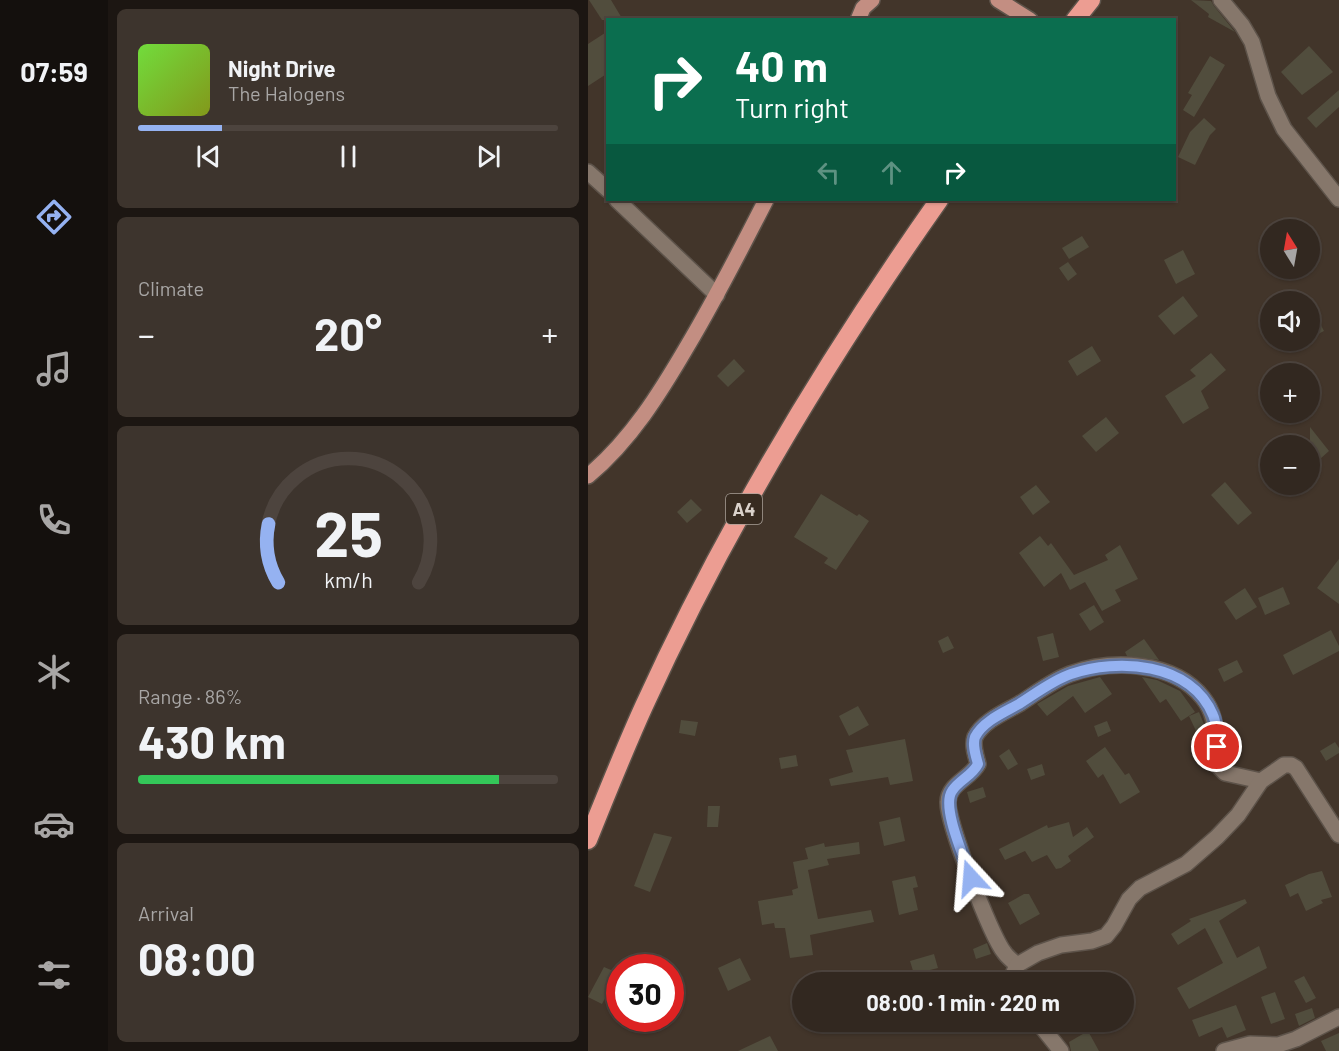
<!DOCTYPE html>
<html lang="en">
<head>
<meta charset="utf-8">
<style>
	:root { --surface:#322820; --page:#3d342d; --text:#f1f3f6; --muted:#a8a6a5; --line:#4d443e; --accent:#95b2f1 }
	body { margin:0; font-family:Barlow,sans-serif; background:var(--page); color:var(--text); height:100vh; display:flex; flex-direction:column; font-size:22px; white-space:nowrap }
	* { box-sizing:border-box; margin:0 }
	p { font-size:20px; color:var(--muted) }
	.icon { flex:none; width:33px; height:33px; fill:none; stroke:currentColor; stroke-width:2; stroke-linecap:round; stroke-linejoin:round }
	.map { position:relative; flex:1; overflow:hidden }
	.drawer { display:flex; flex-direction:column; gap:9px; padding:9px; background:#1c1612; width:480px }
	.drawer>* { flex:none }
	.hud { position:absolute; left:18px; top:18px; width:570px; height:183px; border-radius:0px; box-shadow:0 2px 4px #0004,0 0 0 2px var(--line); background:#0b6e4f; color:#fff; overflow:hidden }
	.needle { width:39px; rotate:349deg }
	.controls { position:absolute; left:672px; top:219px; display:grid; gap:12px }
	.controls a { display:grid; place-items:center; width:60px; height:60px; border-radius:50%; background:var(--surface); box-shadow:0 2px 4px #0004,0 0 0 2px var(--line); font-size:30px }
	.speed { position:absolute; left:18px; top:954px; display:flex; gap:12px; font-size:30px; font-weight:700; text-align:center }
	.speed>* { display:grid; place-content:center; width:78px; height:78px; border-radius:50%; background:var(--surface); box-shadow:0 2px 4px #0004,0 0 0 2px var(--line); line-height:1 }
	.speed .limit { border:9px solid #d22; background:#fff; color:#111 }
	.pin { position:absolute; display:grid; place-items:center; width:51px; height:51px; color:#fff; margin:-26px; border:3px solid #fff; border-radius:50%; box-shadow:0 2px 6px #0007 }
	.me { position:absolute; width:66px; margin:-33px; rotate:341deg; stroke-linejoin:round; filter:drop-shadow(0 0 4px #0008) }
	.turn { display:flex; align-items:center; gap:21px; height:126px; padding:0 30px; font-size:27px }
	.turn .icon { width:78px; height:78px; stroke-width:2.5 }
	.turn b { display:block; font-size:42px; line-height:51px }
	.lanes { display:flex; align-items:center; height:57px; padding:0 30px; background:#0003; justify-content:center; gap:30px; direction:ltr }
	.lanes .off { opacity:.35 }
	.big { font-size:45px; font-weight:700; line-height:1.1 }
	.drawer .tile { flex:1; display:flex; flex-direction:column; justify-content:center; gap:9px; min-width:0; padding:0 21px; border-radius:9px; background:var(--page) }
	.drawer .dial { align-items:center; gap:0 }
	.dial svg { height:156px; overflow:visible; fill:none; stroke:var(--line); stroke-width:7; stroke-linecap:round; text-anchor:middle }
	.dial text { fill:var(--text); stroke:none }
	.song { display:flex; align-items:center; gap:18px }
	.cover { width:72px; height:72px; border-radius:9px; background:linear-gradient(135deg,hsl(100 70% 55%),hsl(70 70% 35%)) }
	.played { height:6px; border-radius:3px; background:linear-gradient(90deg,var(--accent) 20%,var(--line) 20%) }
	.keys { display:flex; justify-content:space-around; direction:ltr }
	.heat { display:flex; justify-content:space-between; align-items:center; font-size:33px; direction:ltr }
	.charge { height:9px; border-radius:4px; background:linear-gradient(90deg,#34c759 86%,var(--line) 0) }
	.trip { position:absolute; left:204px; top:972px; width:342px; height:60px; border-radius:30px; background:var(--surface); box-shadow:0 2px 4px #0004,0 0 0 2px var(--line); font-weight:700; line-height:60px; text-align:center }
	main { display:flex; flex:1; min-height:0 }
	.tabs { display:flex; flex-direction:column; width:108px; justify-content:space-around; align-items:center; background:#14100d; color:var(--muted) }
	.tabs .icon { width:42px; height:42px }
	.tabs .on { color:var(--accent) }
	.tabs b { font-size:27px; color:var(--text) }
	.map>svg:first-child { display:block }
</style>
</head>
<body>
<main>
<nav class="tabs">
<b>07:59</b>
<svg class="icon on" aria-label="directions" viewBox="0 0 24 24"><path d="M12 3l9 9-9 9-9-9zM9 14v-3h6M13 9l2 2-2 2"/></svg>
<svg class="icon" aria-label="music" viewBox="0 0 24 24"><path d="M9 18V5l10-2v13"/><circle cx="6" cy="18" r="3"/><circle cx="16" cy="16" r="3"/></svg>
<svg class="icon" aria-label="phone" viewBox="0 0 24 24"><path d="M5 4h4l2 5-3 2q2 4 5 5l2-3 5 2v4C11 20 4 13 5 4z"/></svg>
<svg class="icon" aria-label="climate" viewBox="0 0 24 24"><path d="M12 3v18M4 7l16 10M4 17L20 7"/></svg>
<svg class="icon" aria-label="car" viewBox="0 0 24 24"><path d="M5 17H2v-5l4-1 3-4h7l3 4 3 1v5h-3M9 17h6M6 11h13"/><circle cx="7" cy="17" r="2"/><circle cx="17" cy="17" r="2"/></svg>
<svg class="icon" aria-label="filters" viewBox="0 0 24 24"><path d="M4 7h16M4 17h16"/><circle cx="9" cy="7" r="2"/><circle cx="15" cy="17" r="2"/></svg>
</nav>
<section class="drawer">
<div class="tile">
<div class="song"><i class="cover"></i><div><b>Night Drive</b><p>The Halogens</p></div></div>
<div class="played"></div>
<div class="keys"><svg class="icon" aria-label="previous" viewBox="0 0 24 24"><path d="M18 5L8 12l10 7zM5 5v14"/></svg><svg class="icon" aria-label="pause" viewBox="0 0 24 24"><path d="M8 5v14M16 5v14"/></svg><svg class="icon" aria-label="next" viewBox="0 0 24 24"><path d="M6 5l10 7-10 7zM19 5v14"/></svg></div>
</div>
<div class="tile"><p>Climate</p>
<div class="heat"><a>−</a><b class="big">20°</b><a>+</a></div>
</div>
<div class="tile dial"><svg viewBox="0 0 100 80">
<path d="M14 69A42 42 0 1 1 86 69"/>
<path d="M14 69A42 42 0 0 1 9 39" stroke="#95b2f1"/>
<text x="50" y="56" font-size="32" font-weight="700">25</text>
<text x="50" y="72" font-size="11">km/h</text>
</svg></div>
<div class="tile"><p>Range · 86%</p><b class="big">430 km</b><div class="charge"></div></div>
<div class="tile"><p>Arrival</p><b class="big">08:00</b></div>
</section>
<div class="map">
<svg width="751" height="1051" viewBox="0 0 751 1051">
	<rect width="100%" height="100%" fill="#42352a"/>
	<g fill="#514d3d">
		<polygon points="1,0 23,0 35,20 14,20"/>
		<polygon points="603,0 623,1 626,6 647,32 620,17 621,14"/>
		<polygon points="20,31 20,73 0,86 0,44"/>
		<polygon points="721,46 745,72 714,95 693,72"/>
		<polygon points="622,56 637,65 606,117 595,110 604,95 600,93"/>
		<polygon points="751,90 751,107 728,128 719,118"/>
		<polygon points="616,118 628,129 622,135 607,165 590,157 602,132"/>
		<polygon points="494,236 501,247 481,259 474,248"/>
		<polygon points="595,250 607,274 588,284 576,260"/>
		<polygon points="480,262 489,274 480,281 471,268"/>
		<polygon points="595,296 610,316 586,335 570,316"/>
		<polygon points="722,304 736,331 722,338"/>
		<polygon points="504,346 513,361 489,376 480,361"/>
		<polygon points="623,353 638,370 613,391 621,408 595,424 577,396 608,376 602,370"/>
		<polygon points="146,359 157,371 140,387 129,376"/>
		<polygon points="518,417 531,433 508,452 494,436"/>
		<polygon points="722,427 741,451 722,468"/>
		<polygon points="637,482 664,513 650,525 623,495"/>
		<polygon points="448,485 462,502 445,515 432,497"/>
		<polygon points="233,494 269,516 271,514 281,521 248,570 236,563 240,558 206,537"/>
		<polygon points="103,499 114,510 99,523 89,512"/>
		<polygon points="452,536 460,546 463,543 486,575 520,560 517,555 532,545 550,579 527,590 533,601 514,611 497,582 482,590 473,573 456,587 431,553"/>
		<polygon points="751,559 751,604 729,588"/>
		<polygon points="695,587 702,604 677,615 670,598"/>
		<polygon points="657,588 669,607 648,620 636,602"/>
		<polygon points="506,605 516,622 502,631 491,614"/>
		<polygon points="743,630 751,646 751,651 705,675 695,655"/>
		<polygon points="465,633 471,657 455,661 449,637"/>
		<polygon points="360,636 366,648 355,653 350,641"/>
		<polygon points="556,639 571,660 539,656 537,652"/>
		<polygon points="649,660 655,672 636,682 630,669"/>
		<polygon points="512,677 524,694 497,713 485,696 459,716 449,704 480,686"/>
		<polygon points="554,677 569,680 592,691 607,712 593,721 578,699 572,703"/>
		<polygon points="270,706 281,725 261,736 251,716"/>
		<polygon points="611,712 617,727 608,731 601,716"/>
		<polygon points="93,720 110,722 107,736 91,733"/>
		<polygon points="519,721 523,731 510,737 506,726"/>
		<polygon points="317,739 325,781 302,785 300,777 243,786 241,779 265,772 258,750"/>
		<polygon points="747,742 751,748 751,753 738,761 732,751"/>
		<polygon points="517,747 537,775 541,773 552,792 532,804 515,774 510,778 498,761"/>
		<polygon points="421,749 430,764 420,770 411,756"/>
		<polygon points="208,755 210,766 193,769 191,758"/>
		<polygon points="454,764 457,775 443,780 439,769"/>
		<polygon points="395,787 398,797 382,803 379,792"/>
		<polygon points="120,806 132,806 130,827 119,827"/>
		<polygon points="312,817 317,841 296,846 291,822"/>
		<polygon points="481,822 485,837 499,827 506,837 480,856 483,861 473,868 468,869 459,855 444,862 437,851 417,860 411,849 459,825 460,828"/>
		<polygon points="66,833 84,837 62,892 46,886"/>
		<polygon points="271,842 272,854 239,859 241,865 220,870 230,919 283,910 286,922 222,935 225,955 202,958 197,928 187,928 186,923 174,925 170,901 205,895 204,890 210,888 205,862 220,859 217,848 236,843 237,847"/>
		<polygon points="734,871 744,897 733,900 735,903 718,911 710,893 702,897 697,885 721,874"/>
		<polygon points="327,876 330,887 325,888 330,910 311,915 304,881"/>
		<polygon points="436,894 441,894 452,914 432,925 420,903"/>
		<polygon points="657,899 659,903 631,921 649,958 671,946 679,968 601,1009 589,988 635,963 617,928 590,945 583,934 603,921 601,919"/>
		<polygon points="399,943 403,954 388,959 385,949"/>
		<polygon points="346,954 350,968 326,974 322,961"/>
		<polygon points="152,958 163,980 140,991 130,968"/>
		<polygon points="16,967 30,973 14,1004 0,997"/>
		<polygon points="716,976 728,998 718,1003 706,981"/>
		<polygon points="687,992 697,1019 683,1024 673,997"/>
		<polygon points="648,1005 658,1030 639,1038 634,1027 611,1037 604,1020"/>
		<polygon points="724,1008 727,1018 711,1026 707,1014"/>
		<polygon points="500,1031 511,1051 483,1051 481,1042"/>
		<polygon points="751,1033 751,1051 738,1051 733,1041"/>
		<polygon points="182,1036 190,1051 150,1051"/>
	</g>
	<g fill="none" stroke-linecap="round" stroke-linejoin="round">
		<defs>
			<g id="minor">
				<polyline points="633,0 654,25 664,42 680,96 696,129 751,199"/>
				<polyline points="0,172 20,190"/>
				<polyline points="29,200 129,295"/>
				<path d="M429 965C425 961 419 957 416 952 403 936 359 822 360 802 360 784 383 778 390 764 388 756 384 745 387 737 395 721 417 712 431 704 447 694 465 680 482 674 524 659 586 661 615 698 634 722 623 743 632 768L637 773 673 781"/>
				<polyline points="426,982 424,977 429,965 450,953 473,945 504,941 518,936 526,926 541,899 552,888 598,864 629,837 650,815 673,781 696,765 703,765 708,768 751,835"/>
				<polyline points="450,1022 473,1051"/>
				<polyline points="636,1051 662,1044 690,1045 708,1039 751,1017"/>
			</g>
			<g id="major">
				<polyline points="410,0 442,20"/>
				<polyline points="270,20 275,8 284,0"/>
				<path d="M0 476C43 440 72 393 100 345 128 298 153 249 178 200"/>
			</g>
			<g id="highway">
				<polyline points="487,20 503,0"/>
				<path d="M0 840C18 795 36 750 56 706 137 528 239 359 351 200"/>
			</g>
		</defs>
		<use href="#minor" stroke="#5d534a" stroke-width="18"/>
		<use href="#major" stroke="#5d534a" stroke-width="18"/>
		<use href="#highway" stroke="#5d534a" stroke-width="21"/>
		<use href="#minor" stroke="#86776b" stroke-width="15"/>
		<use href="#major" stroke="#c38e82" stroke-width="15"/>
		<use href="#highway" stroke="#ec9d92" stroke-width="18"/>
	</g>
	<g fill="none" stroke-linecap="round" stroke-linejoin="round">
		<defs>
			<path id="route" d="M383 878C377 859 353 807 364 791 371 780 384 776 390 764 388 756 384 745 387 737 395 721 417 712 431 704 447 694 465 680 483 674 529 658 603 662 625 715 629 724 629 737 629 747"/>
		</defs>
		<use href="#route" stroke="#61749d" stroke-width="15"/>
		<use href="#route" stroke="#95b2f1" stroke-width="10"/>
	</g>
	<g text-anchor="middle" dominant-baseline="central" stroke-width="6" stroke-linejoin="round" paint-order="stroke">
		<rect fill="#372b20" stroke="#a9a098" stroke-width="1.5" x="138" y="494" width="36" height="30" rx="4.5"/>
		<g font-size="18" font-weight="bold" fill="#dad2cb">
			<text x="156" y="509">A4</text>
		</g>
	</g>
</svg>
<div class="controls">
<a><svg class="needle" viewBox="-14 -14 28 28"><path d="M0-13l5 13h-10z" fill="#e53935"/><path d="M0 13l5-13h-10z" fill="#a8a6a5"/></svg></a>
<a><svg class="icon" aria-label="sound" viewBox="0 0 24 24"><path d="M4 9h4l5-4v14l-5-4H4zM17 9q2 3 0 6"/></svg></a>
<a>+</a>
<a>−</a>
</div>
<div class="speed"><div class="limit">30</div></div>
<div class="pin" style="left:629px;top:747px;background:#d93025"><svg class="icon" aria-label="arrive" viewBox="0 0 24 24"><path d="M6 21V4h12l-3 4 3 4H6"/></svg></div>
<svg class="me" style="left:383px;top:878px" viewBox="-20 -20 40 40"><path d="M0-17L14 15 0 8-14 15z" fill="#95b2f1" stroke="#fff" stroke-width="4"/></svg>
<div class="trip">08:00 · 1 min · 220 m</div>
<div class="hud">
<div class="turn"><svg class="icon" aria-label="right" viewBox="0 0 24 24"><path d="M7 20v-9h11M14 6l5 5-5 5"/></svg><div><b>40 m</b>Turn right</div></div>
<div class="lanes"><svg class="icon off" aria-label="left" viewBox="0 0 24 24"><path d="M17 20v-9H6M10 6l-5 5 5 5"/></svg><svg class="icon off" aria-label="ahead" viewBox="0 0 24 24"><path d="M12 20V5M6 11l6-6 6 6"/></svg><svg class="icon" aria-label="right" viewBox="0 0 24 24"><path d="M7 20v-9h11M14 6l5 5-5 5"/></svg></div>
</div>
</div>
</main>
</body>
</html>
